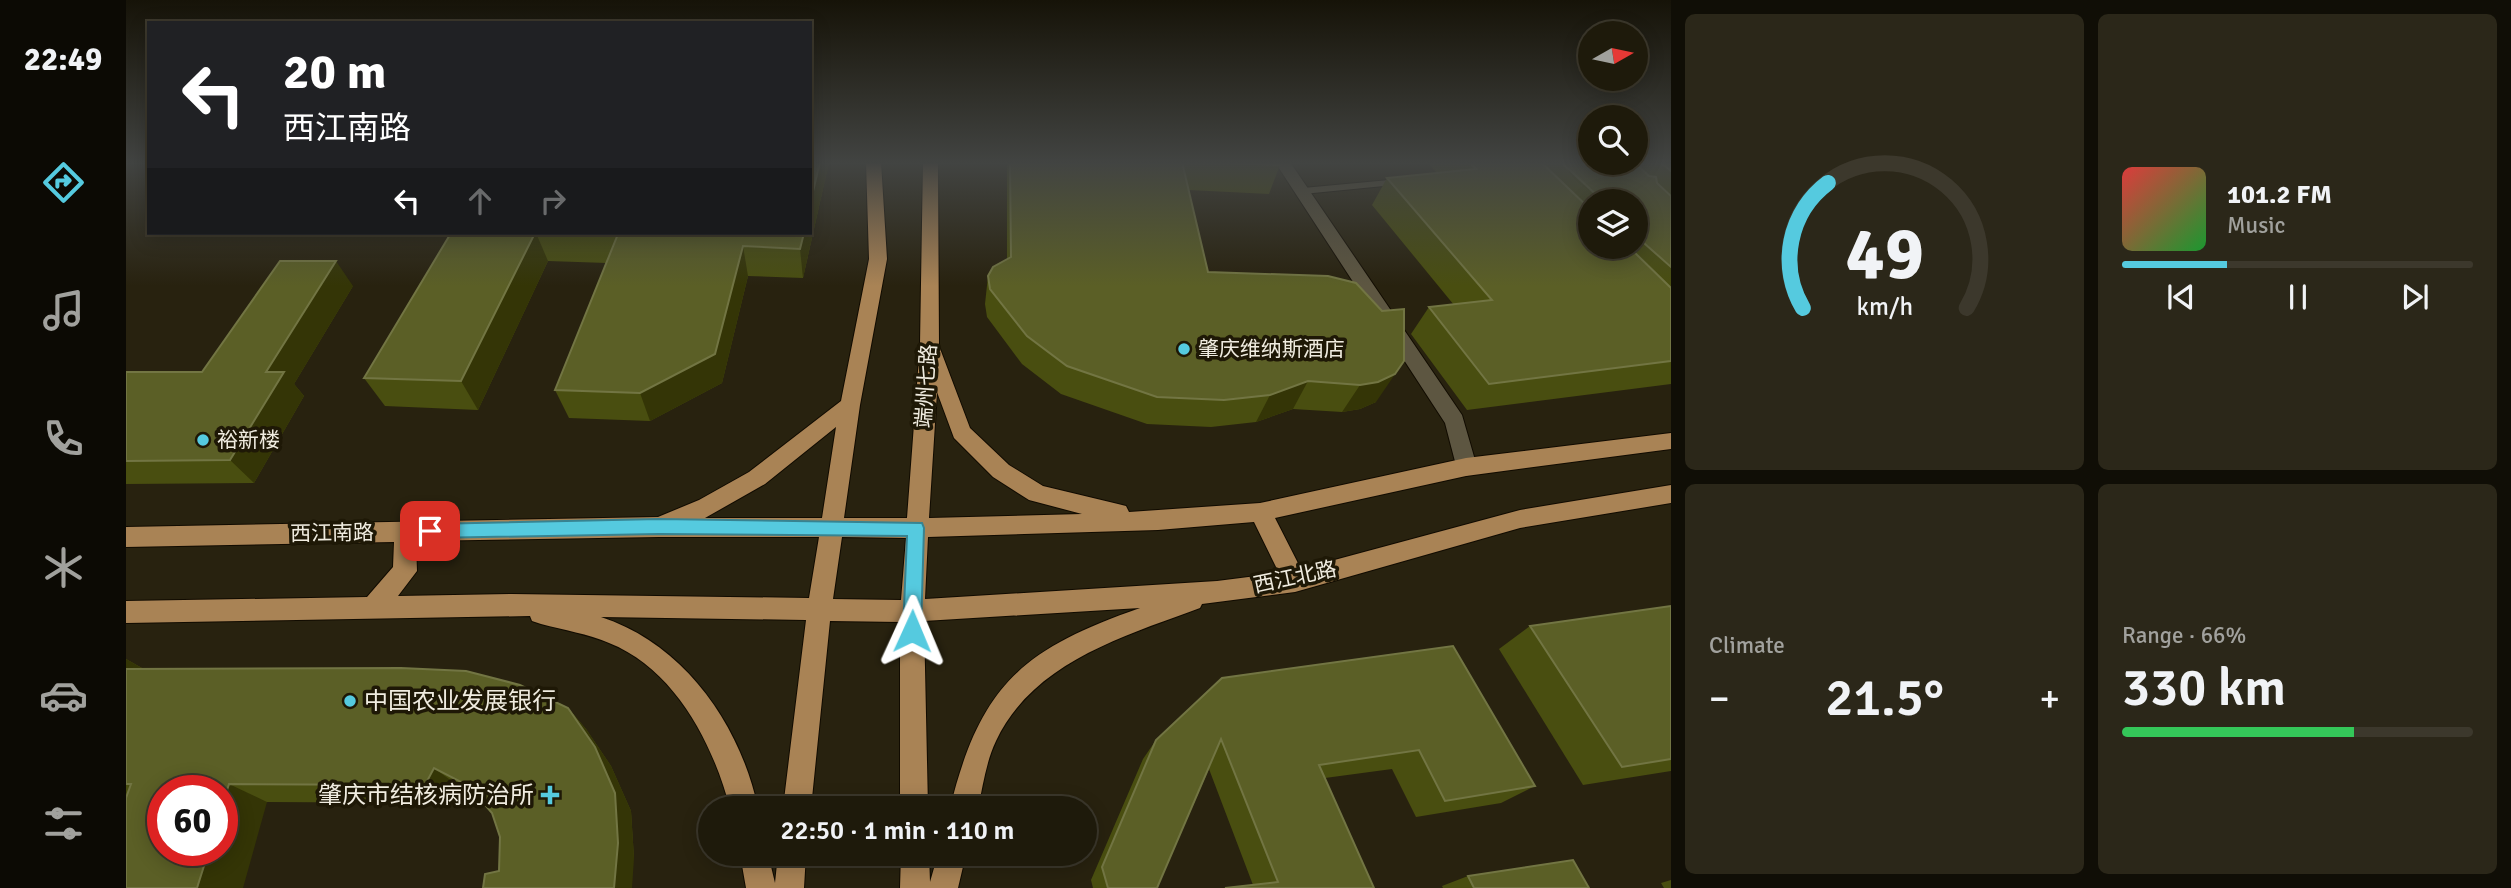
<!DOCTYPE html>
<html lang="en">
<head>
<meta charset="utf-8">
<style>
	:root { --surface:#1e1a0b; --page:#2b2719; --text:#f1f3f6; --muted:#a1a19d; --line:#3c382c; --accent:#55cadf }
	body { margin:0; font-family:Signika,"Noto Sans SC",sans-serif; background:var(--page); color:var(--text); height:100vh; display:flex; flex-direction:column; font-size:26px; white-space:nowrap }
	* { box-sizing:border-box; margin:0 }
	p { font-size:23px; color:var(--muted) }
	.icon { flex:none; width:38px; height:38px; fill:none; stroke:currentColor; stroke-width:2; stroke-linecap:round; stroke-linejoin:round }
	.map { position:relative; flex:1; overflow:hidden }
	.drawer { display:flex; flex-direction:column; gap:14px; padding:14px; background:#100e06; width:840px }
	.drawer>* { flex:none }
	.hud { position:absolute; left:21px; top:21px; width:665px; height:214px; border-radius:0px; box-shadow:0 4px 18px #0003,0 0 0 2px var(--line); background:#202124; color:#fff; overflow:hidden }
	.needle { width:46px; rotate:81deg }
	.controls { position:absolute; left:1452px; top:21px; display:grid; gap:14px }
	.controls a { display:grid; place-items:center; width:70px; height:70px; border-radius:50%; background:var(--surface); box-shadow:0 4px 18px #0003,0 0 0 2px var(--line); font-size:35px }
	.speed { position:absolute; left:21px; top:775px; display:flex; gap:14px; font-size:35px; font-weight:700; text-align:center }
	.speed>* { display:grid; place-content:center; width:91px; height:91px; border-radius:50%; background:var(--surface); box-shadow:0 4px 18px #0003,0 0 0 2px var(--line); line-height:1 }
	.speed .limit { border:10px solid #d22; background:#fff; color:#111 }
	.pin { position:absolute; display:grid; place-items:center; width:60px; height:60px; color:#fff; margin:-30px; border-radius:14px; box-shadow:0 4px 10px #0006 }
	.me { position:absolute; width:77px; margin:-38px; rotate:1deg; stroke-linejoin:round; filter:drop-shadow(0 0 5px #0008) }
	.turn { display:flex; align-items:center; gap:24px; height:147px; padding:0 21px; font-size:32px }
	.turn .icon { width:91px; height:91px; stroke-width:2.5 }
	.turn b { display:block; font-size:49px; line-height:60px }
	.lanes { display:flex; align-items:center; height:66px; padding:0 21px; background:#0003; justify-content:center; gap:35px; direction:ltr }
	.lanes .off { opacity:.35 }
	.big { font-size:52px; font-weight:600; line-height:1.1 }
	.drawer .card { flex:1; display:flex; flex-direction:column; justify-content:center; gap:10px; min-width:0; padding:0 24px; border-radius:10px; background:var(--page) }
	.drawer .dial { align-items:center; gap:0 }
	.dial svg { height:182px; overflow:visible; fill:none; stroke:var(--line); stroke-width:7; stroke-linecap:round; text-anchor:middle }
	.dial text { fill:var(--text); stroke:none }
	.song { display:flex; align-items:center; gap:21px }
	.cover { width:84px; height:84px; border-radius:10px; background:linear-gradient(135deg,hsl(0 70% 55%),hsl(130 70% 35%)) }
	.played { height:7px; border-radius:4px; background:linear-gradient(90deg,var(--accent) 30%,var(--line) 30%) }
	.keys { display:flex; justify-content:space-around; direction:ltr }
	.heat { display:flex; justify-content:space-between; align-items:center; font-size:38px; direction:ltr }
	.charge { height:10px; border-radius:5px; background:linear-gradient(90deg,#34c759 66%,var(--line) 0) }
	.drawer .tiles { flex:1; display:grid; gap:14px; grid-template-columns:repeat(2,1fr) }
	.trip { position:absolute; left:572px; top:796px; width:399px; height:70px; border-radius:35px; background:var(--surface); box-shadow:0 4px 18px #0003,0 0 0 2px var(--line); font-weight:600; line-height:70px; text-align:center }
	main { display:flex; flex:1; min-height:0 }
	.tab-bar { display:flex; flex-direction:column; width:126px; justify-content:space-around; align-items:center; background:#0c0a04; color:var(--muted) }
	.tab-bar .icon { width:49px; height:49px }
	.tab-bar .active { color:var(--accent) }
	.tab-bar b { font-size:32px; color:var(--text) }
	.map>svg:first-child { display:block }
</style>
</head>
<body>
<main>
<nav class="tab-bar">
<b>22:49</b>
<svg class="icon active" aria-label="directions" viewBox="0 0 24 24"><path d="M12 3l9 9-9 9-9-9zM9 14v-3h6M13 9l2 2-2 2"/></svg>
<svg class="icon" aria-label="music" viewBox="0 0 24 24"><path d="M9 18V5l10-2v13"/><circle cx="6" cy="18" r="3"/><circle cx="16" cy="16" r="3"/></svg>
<svg class="icon" aria-label="phone" viewBox="0 0 24 24"><path d="M5 4h4l2 5-3 2q2 4 5 5l2-3 5 2v4C11 20 4 13 5 4z"/></svg>
<svg class="icon" aria-label="climate" viewBox="0 0 24 24"><path d="M12 3v18M4 7l16 10M4 17L20 7"/></svg>
<svg class="icon" aria-label="car" viewBox="0 0 24 24"><path d="M5 17H2v-5l4-1 3-4h7l3 4 3 1v5h-3M9 17h6M6 11h13"/><circle cx="7" cy="17" r="2"/><circle cx="17" cy="17" r="2"/></svg>
<svg class="icon" aria-label="filters" viewBox="0 0 24 24"><path d="M4 7h16M4 17h16"/><circle cx="9" cy="7" r="2"/><circle cx="15" cy="17" r="2"/></svg>
</nav>
<div class="map">
<svg width="1545" height="888" viewBox="0 0 1545 888">
	<rect width="100%" height="100%" fill="#28220f"/>
	<g fill="none" stroke-linecap="round" stroke-linejoin="round">
		<defs>
			<polygon id="lane" points="1274,179 1279,182 1278,184 1177,194 1172,191 1177,188"/>
			<polygon id="street" points="1149,162 1164,162 1336,415 1351,467 1348,473 1340,476 1332,473 1319,423"/>
			<g id="primary">
				<path d="M740 162H755L761 259 734 405 718 518H781L794 344 797 162H812L813 346 844 428 883 465 917 486 992 504 1000 506 1003 512 1134 503 1340 458 1545 433V449L1340 476 1149 518 1175 569 1394 510 1545 485V503L1394 528 1169 592 1076 604 1074 608C999 636 907 662 870 741 860 762 857 786 852 808H824C854 686 896 649 1014 608L798 621 802 808H774V622L704 621 685 808H657L680 620 475 617C558 644 614 724 632 808H604C587 744 549 669 483 643 462 634 438 630 415 624L406 621 404 616 0 623V601L241 597 267 567 268 542 0 547V527L532 517 573 500 623 472 715 401 743 259ZM811 392 828 438 867 477 903 500 956 514 803 518ZM710 427 696 518H579L639 484ZM1128 522 1153 573 1091 581 799 599 802 537 1032 530ZM533 537H693L683 598 386 594 272 596 291 571 290 541ZM716 537 780 538 775 600 707 599Z"/>
				<polygon points="614,854 642,854 649,883 652,854 680,854 678,888 620,888"/>
				<polygon points="775,854 803,854 804,882 812,854 840,854 832,888 774,888"/>
			</g>
		</defs>
		<use href="#lane" stroke="#110b00" stroke-width="2"/>
		<use href="#street" stroke="#110b00" stroke-width="2"/>
		<use href="#primary" stroke="#110b00" stroke-width="2"/>
		<use href="#lane" fill="#5d5641" fill-rule="evenodd"/>
		<use href="#street" fill="#5d5641" fill-rule="evenodd"/>
		<use href="#primary" fill="#a98355" fill-rule="evenodd"/>
	</g>
	<g fill="#494e10" fill-rule="evenodd">
		<polygon points="684,162 703,162 677,278 622,276 596,383 524,421 443,418 429,390 481,263 422,261 352,410 259,406 238,378 325,233 684,233"/>
		<polygon points="881,162 1153,162 1154,165 1143,194 1063,190 1082,272 1202,276 1250,402 1234,409 1216,412 1167,409 1130,422 1085,427 1021,424 935,394 896,364 861,317 859,304 862,276 881,260"/>
		<path d="M1301 162H1465V163L1545 162V384L1341 410 1285 334 1303 307 1328 305 1246 205 1261 178 1311 173ZM1465 201H1510V247H1465Z"/>
		<polygon points="227,286 168,384 178,396 128,483 0,484 0,372 76,372"/>
		<polygon points="1545,606 1545,771 1457,785 1373,649 1404,626"/>
		<polygon points="0,659 16,668 442,708 460,729 485,766 505,811 508,858 373,871 374,837 366,813 351,795 334,787 326,803 141,802 0,888"/>
		<polygon points="1096,678 1409,786 1375,803 1290,817 1266,769 1199,778 1248,888 1127,885 1083,769 1031,888 967,888 965,880 1017,759 1030,740"/>
		<polygon points="1342,876 1463,888 1317,888 1316,886"/>
		<polygon points="1545,880 1545,888 1538,888 1535,883"/>
	</g>
	<g fill="#343506">
		<polygon points="694,162 703,162 677,278 674,249 678,233 684,233 684,204"/>
		<polygon points="410,233 422,261 352,410 335,381"/>
		<polygon points="617,246 622,276 596,383 524,421 514,393"/>
		<polygon points="210,261 227,286 168,384 178,396 128,483 104,460 140,372"/>
		<polygon points="1278,361 1250,402 1234,409 1216,412 1234,385"/>
		<polygon points="1182,381 1167,409 1130,422 1144,395"/>
		<polygon points="0,659 35,679 0,675"/>
		<polygon points="442,708 460,729 485,766 505,811 508,858 506,888 488,888"/>
		<polygon points="308,768 334,787 326,803 299,785"/>
		<polygon points="103,784 141,802 117,888 71,888 83,850 96,850 96,806"/>
	</g>
	<g fill="#5b5f26" stroke="#727543" stroke-width="2">
		<polygon points="684,162 694,162 684,204"/>
		<polygon points="884,162 1056,162 1082,272 1202,276 1230,283 1256,311 1278,309 1278,361 1269,374 1252,382 1234,385 1182,381 1144,395 1098,400 1031,397 941,366 901,336 864,289 862,276 867,267 885,257"/>
		<polygon points="1077,162 1153,162 1154,165"/>
		<polygon points="1343,162 1415,162 1465,210 1465,247 1503,247 1545,288 1545,361 1363,384 1303,307 1366,300 1261,178 1350,169"/>
		<polygon points="1435,162 1509,163 1523,176 1530,177 1531,183 1545,196 1545,267 1510,236 1510,201 1477,201"/>
		<polygon points="1534,162 1545,162 1545,171"/>
		<polygon points="325,233 409,233 335,381 238,378"/>
		<polygon points="431,233 678,233 674,249 617,246 589,354 514,393 429,390 492,234"/>
		<polygon points="154,261 210,261 140,372 158,372 104,460 0,461 0,372 76,372"/>
		<polygon points="1545,606 1545,759 1496,767 1404,626"/>
		<polygon points="1327,646 1409,786 1319,801 1293,750 1193,765 1248,888 1099,888 1152,882 1095,739 1031,888 982,888 976,867 1030,740 1096,678"/>
		<polygon points="275,668 340,671 394,685 442,708 469,747 489,793 492,843 488,888 357,888 359,874 373,871 374,837 366,813 343,786 308,768 299,785 103,784 96,806 96,791 37,791 37,850 83,850 71,888 0,888 0,798 5,784 0,784 0,669"/>
		<polygon points="1447,860 1463,888 1348,888 1342,876"/>
	</g>
	<linearGradient id="sky" x2="0" y2="1"><stop stop-color="#161308"/><stop offset="0.57" stop-color="#424442"/><stop offset="1" stop-color="#424442" stop-opacity="0"/></linearGradient>
	<rect width="1545" height="286" fill="url(#sky)"/>
	<polygon fill="#55cadf" stroke="#378391" stroke-width="2" points="533,519 796,523 798,528 795,631 793,638 786,640 779,638 777,631 781,536 533,534 304,538 296,531 304,524"/>
	<g fill="#55cadf" stroke="#1e1806" stroke-width="2.5">
		<circle cx="1058" cy="349" r="7"/>
		<circle cx="77" cy="440" r="7"/>
		<circle cx="224" cy="701" r="7"/>
		<path d="M420.5 784.5h7v7h7v7h-7v7h-7v-7h-7v-7h7z"/>
	</g>
	<g text-anchor="middle" dominant-baseline="central" stroke-width="7" stroke-linejoin="round" paint-order="stroke">
		<g font-size="21" fill="#f0ece0" stroke="#1e1806" text-anchor="start">
			<text x="1072" y="349">肇庆维纳斯酒店</text>
			<text x="91" y="440">裕新楼</text>
		</g>
		<g font-size="21" fill="#f0ece0" stroke="#1e1806">
			<text transform="translate(800 386) rotate(-86)">端州七路</text>
			<text transform="translate(206 533) rotate(-1)">西江南路</text>
			<text transform="translate(1169 577) rotate(-12)">西江北路</text>
		</g>
		<g font-size="24" fill="#f0ece0" stroke="#1e1806" text-anchor="start">
			<text x="238" y="701">中国农业发展银行</text>
			<text x="408" y="795" text-anchor="end">肇庆市结核病防治所</text>
		</g>
	</g>
</svg>
<div class="controls">
<a><svg class="needle" viewBox="-14 -14 28 28"><path d="M0-13l5 13h-10z" fill="#e53935"/><path d="M0 13l5-13h-10z" fill="#a1a19d"/></svg></a>
<a><svg class="icon" aria-label="search" viewBox="0 0 24 24"><circle cx="10" cy="10" r="6"/><path d="M15 15l6 6"/></svg></a>
<a><svg class="icon" aria-label="layers" viewBox="0 0 24 24"><path d="M12 4l9 5-9 5-9-5zM3 14l9 5 9-5"/></svg></a>
</div>
<div class="speed"><div class="limit">60</div></div>
<div class="pin" style="left:304px;top:531px;background:#d93025"><svg class="icon" aria-label="arrive" viewBox="0 0 24 24"><path d="M6 21V4h12l-3 4 3 4H6"/></svg></div>
<svg class="me" style="left:786px;top:631px" viewBox="-20 -20 40 40"><path d="M0-17L14 15 0 8-14 15z" fill="#55cadf" stroke="#fff" stroke-width="4"/></svg>
<div class="trip">22:50 · 1 min · 110 m</div>
<div class="hud">
<div class="turn"><svg class="icon" aria-label="left" viewBox="0 0 24 24"><path d="M17 20v-9H6M10 6l-5 5 5 5"/></svg><div><b>20 m</b>西江南路</div></div>
<div class="lanes"><svg class="icon" aria-label="left" viewBox="0 0 24 24"><path d="M17 20v-9H6M10 6l-5 5 5 5"/></svg><svg class="icon off" aria-label="ahead" viewBox="0 0 24 24"><path d="M12 20V5M6 11l6-6 6 6"/></svg><svg class="icon off" aria-label="right" viewBox="0 0 24 24"><path d="M7 20v-9h11M14 6l5 5-5 5"/></svg></div>
</div>
</div>
<section class="drawer">
<div class="tiles">
<div class="card dial"><svg viewBox="0 0 100 80">
<path d="M14 69A42 42 0 1 1 86 69"/>
<path d="M14 69A42 42 0 0 1 25 14" stroke="#55cadf"/>
<text x="50" y="56" font-size="32" font-weight="700">49</text>
<text x="50" y="72" font-size="11">km/h</text>
</svg></div>
<div class="card">
<div class="song"><i class="cover"></i><div><b>101.2 FM</b><p>Music</p></div></div>
<div class="played"></div>
<div class="keys"><svg class="icon" aria-label="previous" viewBox="0 0 24 24"><path d="M18 5L8 12l10 7zM5 5v14"/></svg><svg class="icon" aria-label="pause" viewBox="0 0 24 24"><path d="M8 5v14M16 5v14"/></svg><svg class="icon" aria-label="next" viewBox="0 0 24 24"><path d="M6 5l10 7-10 7zM19 5v14"/></svg></div>
</div>
<div class="card"><p>Climate</p>
<div class="heat"><a>−</a><b class="big">21.5°</b><a>+</a></div>
</div>
<div class="card"><p>Range · 66%</p><b class="big">330 km</b><div class="charge"></div></div>
</div>
</section>
</main>
</body>
</html>
